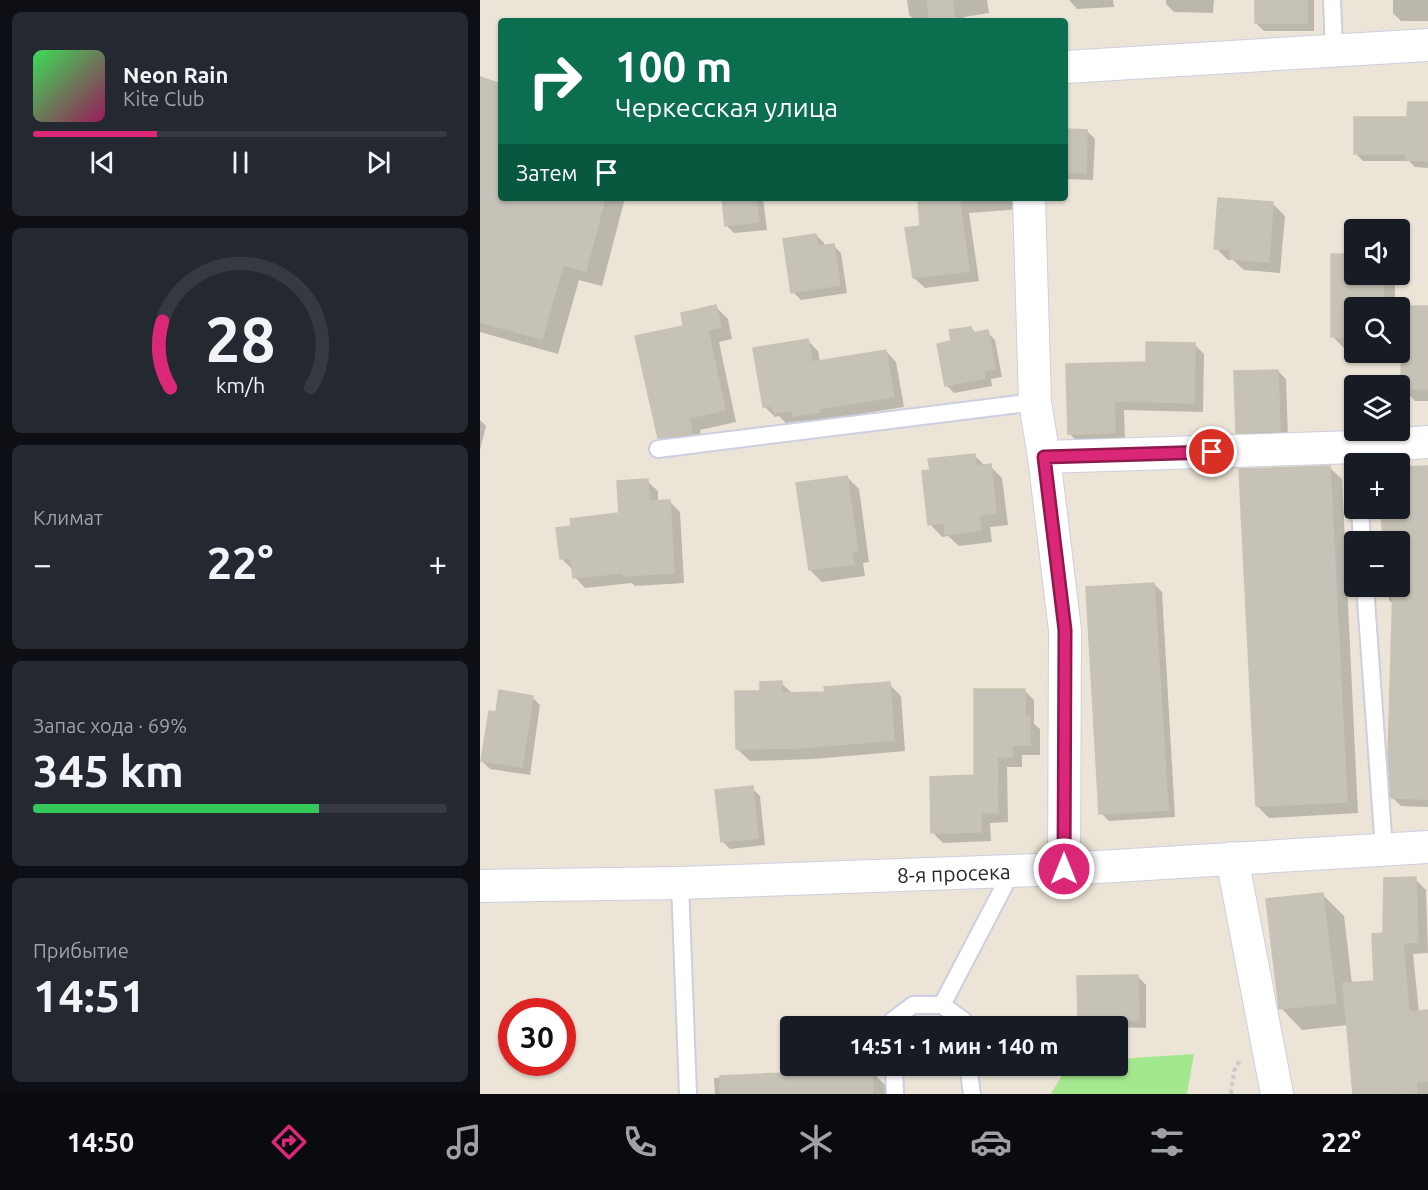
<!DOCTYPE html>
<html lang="ru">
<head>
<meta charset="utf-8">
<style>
	:root { --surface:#171b24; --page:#242831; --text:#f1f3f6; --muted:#9ea1a6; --line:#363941; --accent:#db2777 }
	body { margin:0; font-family:Ubuntu,sans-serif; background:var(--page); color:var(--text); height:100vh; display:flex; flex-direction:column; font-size:22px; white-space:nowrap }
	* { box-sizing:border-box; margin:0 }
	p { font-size:20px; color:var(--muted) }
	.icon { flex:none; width:33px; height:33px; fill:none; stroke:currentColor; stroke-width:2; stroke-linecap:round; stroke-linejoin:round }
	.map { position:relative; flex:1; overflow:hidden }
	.sheet { display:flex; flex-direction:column; gap:12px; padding:12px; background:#0d0f14; width:480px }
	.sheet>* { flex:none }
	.guide { position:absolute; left:18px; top:18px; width:570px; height:183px; border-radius:6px; box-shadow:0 2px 4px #0004; background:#0b6e4f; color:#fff; overflow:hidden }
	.controls { position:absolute; left:864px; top:219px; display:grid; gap:12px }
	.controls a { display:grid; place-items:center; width:66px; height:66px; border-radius:6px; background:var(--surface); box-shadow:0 2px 4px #0004; font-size:30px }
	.speed { position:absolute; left:18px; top:998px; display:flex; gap:12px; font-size:30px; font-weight:700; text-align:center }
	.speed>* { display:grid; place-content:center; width:78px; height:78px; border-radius:50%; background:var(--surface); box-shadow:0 2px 4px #0004; line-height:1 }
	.speed .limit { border:9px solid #d22; background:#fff; color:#111 }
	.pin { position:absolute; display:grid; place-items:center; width:51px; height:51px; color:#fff; margin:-26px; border:3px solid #fff; border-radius:50%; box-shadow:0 2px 6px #0007 }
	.me { position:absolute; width:66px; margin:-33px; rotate:0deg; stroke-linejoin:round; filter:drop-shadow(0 0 4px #0008) }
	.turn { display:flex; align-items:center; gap:21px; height:126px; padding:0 18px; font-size:27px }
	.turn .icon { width:78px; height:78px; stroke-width:2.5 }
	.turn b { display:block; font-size:42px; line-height:51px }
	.then { display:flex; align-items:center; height:57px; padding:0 18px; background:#0003; gap:12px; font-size:22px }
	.big { font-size:45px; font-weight:700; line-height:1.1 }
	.sheet .card { flex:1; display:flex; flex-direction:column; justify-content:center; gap:9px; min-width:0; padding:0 21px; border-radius:9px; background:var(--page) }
	.sheet .dial { align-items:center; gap:0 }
	.dial svg { height:156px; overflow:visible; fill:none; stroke:var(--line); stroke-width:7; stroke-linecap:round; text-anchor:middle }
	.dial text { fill:var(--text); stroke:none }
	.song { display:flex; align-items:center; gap:18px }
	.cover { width:72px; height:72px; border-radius:9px; background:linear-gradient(135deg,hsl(130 70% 55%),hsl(330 70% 35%)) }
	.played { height:6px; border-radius:3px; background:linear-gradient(90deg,var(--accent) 30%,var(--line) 30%) }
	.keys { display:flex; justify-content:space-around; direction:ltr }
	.heat { display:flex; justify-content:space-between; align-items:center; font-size:33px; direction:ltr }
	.charge { height:9px; border-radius:4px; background:linear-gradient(90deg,#34c759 69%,var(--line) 0) }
	.trip { position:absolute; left:300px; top:1016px; width:348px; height:60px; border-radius:6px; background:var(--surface); box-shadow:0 2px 4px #0004; font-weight:700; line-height:60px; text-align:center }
	.dock { display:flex; height:96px; justify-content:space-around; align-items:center; background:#090b0e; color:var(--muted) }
	.dock .icon { width:42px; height:42px }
	.dock .active { color:var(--accent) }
	.dock b { font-size:27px; color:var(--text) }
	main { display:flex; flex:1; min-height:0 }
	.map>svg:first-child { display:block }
</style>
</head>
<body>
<main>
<section class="sheet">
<div class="card">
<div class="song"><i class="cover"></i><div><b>Neon Rain</b><p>Kite Club</p></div></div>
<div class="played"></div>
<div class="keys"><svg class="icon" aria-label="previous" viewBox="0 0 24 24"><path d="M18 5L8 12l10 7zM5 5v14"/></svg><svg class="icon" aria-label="pause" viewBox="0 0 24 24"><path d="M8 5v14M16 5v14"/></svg><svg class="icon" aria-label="next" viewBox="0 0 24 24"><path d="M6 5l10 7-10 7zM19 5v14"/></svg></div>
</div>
<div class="card dial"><svg viewBox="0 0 100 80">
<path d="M14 69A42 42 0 1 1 86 69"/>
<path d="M14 69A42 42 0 0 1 10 35" stroke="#db2777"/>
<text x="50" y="56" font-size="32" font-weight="700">28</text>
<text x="50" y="72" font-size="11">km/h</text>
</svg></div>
<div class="card"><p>Климат</p>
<div class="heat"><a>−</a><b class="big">22°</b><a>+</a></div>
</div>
<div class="card"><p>Запас хода · 69%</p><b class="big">345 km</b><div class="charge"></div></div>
<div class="card"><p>Прибытие</p><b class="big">14:51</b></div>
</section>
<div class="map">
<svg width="948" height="1094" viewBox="0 0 948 1094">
	<rect width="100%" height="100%" fill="#ece5d7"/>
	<polygon fill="#a3e88e" points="714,1054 707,1094 571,1094 588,1065 638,1065 638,1059"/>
	<g fill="#0003">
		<polygon points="427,0 507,0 509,13 484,17 485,21 436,21 429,15"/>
		<polygon points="589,0 633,0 634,7 597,9"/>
		<polygon points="686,0 734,0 733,13 694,12 686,4"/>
		<polygon points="776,0 834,0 834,31 784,31 776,23"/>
		<polygon points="913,0 948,0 948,21 921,21 913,13"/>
		<polygon points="0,79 21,85 21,198 145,198 122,286 99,280 78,354 0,332"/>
		<polygon points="948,104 948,168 935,167 929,161 883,161 875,153"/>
		<polygon points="585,130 607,131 615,139 613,180 585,179"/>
		<polygon points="243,198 283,198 287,230 254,233 246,225"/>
		<polygon points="439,198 539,198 540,209 489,213 499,281 445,288 434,278 442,227"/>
		<polygon points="793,204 805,216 800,273 764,270 753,260 748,260 736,248"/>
		<polygon points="336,235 344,243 344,247 353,245 361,253 367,293 321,300 313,292"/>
		<polygon points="853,256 874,256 874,274 915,274 915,308 874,308 874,349 865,349 853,337"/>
		<polygon points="236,307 248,319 252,339 239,342 256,422 220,430 223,444 191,450 179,438 205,327"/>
		<polygon points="920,308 948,308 948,401 935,401 923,388 923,349 920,349"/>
		<polygon points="491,328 497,334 507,332 515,340 522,377 511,379 512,386 474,393 466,385 473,342"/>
		<polygon points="328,341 338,351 340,362 406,351 416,362 424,407 349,419 349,422 324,426 319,421 306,423 299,416 295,417 284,406"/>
		<polygon points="714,344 724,354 723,412 644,410 645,443 600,444 590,434 668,363"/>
		<polygon points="798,371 806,379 808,439 765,440 757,432"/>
		<polygon points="0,420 6,426 0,450"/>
		<polygon points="494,455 505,466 510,466 522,478 528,525 510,527 512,542 479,546 468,536 462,537 450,524 451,471"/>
		<polygon points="849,467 862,479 878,813 789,818 777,806"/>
		<polygon points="948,467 948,807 921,806 912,797 914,605 909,600 908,586 920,586 920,469"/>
		<polygon points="367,477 379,489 389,562 383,563 385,576 342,582 330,570"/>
		<polygon points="167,481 178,491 178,502 189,501 200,512 204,583 155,586 152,583 105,588 95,577 94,568 92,569 81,558 92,527 141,514"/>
		<polygon points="674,584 682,592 695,817 629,821 621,813"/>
		<polygon points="301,683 313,694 346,694 409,684 421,696 425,751 334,759 270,761 257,749 282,692"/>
		<polygon points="544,690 554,700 554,724 560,729 560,755 542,755 542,767 527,767 528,822 510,823 511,841 463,843 452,832 496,777"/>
		<polygon points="52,697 60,705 50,775 10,769 2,761 17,714"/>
		<polygon points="272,788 280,796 285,845 250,849 242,841"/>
		<polygon points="935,879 946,890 948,953 933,954 939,1012 948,1012 948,1094 875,1094 868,1025 822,1030 801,1008 843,895 864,916 872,984 895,982 904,935"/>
		<polygon points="658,977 666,985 666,1028 605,1026 599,1020"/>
		<polygon points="391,1070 413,1094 235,1094 234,1078"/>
	</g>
	<g fill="#c7c2b7" stroke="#c7c2b1" stroke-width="1.5">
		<polygon points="447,0 472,0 475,21 450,21"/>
		<rect x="775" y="0" width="52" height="23"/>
		<polygon points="0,77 21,84 21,198 125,198 106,271 83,265 62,339 0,322"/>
		<polygon points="928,102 948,102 948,161 926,160 926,154 874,154 874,117 927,117"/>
		<polygon points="585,129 607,130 606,173 585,172"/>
		<polygon points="242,198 276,198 279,222 245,226"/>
		<polygon points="438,198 479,198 489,271 433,278 425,228 440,226"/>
		<polygon points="738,198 793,202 789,262 750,259 750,249 734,249"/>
		<polygon points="336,234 338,246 354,244 360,285 311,293 303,239"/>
		<polygon points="851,254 874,254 874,274 903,274 903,308 874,308 874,337 851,337"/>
		<polygon points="236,305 241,327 228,330 245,410 209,418 212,433 178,438 155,336 203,326 201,313"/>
		<polygon points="922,306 948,306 948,389 921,389"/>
		<polygon points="491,327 493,333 508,330 515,369 504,371 505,378 465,386 457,344 471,341 469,330"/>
		<polygon points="328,339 332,362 406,350 414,397 339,409 340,412 313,416 312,410 294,413 292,406 283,407 273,348"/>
		<polygon points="666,342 715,343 714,403 634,401 635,433 588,434 586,364 666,362"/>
		<polygon points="798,370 800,431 756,433 754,371"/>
		<polygon points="495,454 496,466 511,464 516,513 499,515 501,530 465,535 464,523 448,525 442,471 450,470 448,459"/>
		<polygon points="850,466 867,802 776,806 759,469"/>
		<polygon points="948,466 948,799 911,798 908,757 913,586 920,586 920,542 903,542 901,508 920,508 920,467"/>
		<polygon points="367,476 378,551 372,552 374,564 329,570 316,483"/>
		<polygon points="168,479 169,501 190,500 194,573 143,576 143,573 93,578 91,558 80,559 76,528 91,526 90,519 139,513 137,481"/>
		<polygon points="674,583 688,810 619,814 606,587"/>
		<polygon points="302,681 302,693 345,692 344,687 410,682 414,740 321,748 256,749 255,691 280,691 280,682"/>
		<polygon points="494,689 545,689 545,717 550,717 550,745 532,745 532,757 517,757 518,812 501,813 501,832 451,833 450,777 494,775"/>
		<polygon points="19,690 53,696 42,767 1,761 9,711 16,712"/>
		<polygon points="273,786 278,838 241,842 235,790"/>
		<polygon points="936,877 938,942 923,943 929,1012 948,1010 948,1081 936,1082 937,1093 873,1094 863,983 894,981 892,934 903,933 904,878"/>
		<polygon points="843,893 856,1003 799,1009 786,899"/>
		<polygon points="658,975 659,1020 598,1021 597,976"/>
		<polygon points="392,1069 393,1094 240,1094 240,1076"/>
	</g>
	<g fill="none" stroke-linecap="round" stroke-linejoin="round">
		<defs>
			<g id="lane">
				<polyline points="852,0 854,50"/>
				<polyline points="178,449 555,402"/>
				<polyline points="880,508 882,542"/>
				<polyline points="885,586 904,849"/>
				<polyline points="200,883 208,1094"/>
				<polyline points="462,1005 532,871"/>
				<polyline points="412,1026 412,1021 433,1005 462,1005 483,1020 483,1026"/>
				<polyline points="414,1065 415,1094"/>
				<polyline points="488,1065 492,1094"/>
			</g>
			<g id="street">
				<polyline points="585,67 948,45"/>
				<polyline points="549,198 555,402 564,457 585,630 584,869"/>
				<polyline points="564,457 876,447 948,442"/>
				<polyline points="752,858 797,1094"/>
				<path id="s1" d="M0 886 200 883 584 869 948 847"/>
			</g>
		</defs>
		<use href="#lane" stroke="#cdcee2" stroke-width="20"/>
		<use href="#street" stroke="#cdcee2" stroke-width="34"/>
		<polyline stroke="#cbcbcb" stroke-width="4" stroke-dasharray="4.5 3" stroke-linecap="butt" points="751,1094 754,1071 760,1060"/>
		<use href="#lane" stroke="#fff" stroke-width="16"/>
		<use href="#street" stroke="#fff" stroke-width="32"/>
	</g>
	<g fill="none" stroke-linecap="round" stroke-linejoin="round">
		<defs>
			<polyline id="route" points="584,869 585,630 564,457 732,452"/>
		</defs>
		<use href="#route" stroke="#8e194d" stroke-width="15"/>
		<use href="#route" stroke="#db2777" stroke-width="10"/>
	</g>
	<g text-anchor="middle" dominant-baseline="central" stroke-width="4.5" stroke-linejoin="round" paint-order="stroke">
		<g font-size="21" fill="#282828" stroke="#fff">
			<text stroke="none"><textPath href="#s1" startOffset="474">8-я просека</textPath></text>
		</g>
	</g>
</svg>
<div class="controls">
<a><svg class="icon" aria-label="sound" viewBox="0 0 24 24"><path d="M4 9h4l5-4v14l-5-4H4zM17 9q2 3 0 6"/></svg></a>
<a><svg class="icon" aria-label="search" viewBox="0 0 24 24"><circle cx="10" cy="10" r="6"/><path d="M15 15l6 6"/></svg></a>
<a><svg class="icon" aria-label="layers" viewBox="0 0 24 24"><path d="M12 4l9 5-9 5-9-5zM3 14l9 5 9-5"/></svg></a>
<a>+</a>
<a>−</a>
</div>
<div class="speed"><div class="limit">30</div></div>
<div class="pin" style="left:732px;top:452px;background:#d93025"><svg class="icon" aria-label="arrive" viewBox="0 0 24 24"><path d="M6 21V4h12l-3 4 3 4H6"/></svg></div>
<svg class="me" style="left:584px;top:869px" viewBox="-20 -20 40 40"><circle r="17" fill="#db2777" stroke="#fff" stroke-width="3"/><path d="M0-11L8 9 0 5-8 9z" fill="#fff"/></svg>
<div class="trip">14:51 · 1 мин · 140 m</div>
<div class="guide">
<div class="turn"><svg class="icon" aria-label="right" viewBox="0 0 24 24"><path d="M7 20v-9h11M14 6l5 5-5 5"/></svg><div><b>100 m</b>Черкесская улица</div></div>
<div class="then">Затем<svg class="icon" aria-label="arrive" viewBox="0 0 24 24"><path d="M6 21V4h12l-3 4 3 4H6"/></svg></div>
</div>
</div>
</main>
<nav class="dock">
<b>14:50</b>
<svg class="icon active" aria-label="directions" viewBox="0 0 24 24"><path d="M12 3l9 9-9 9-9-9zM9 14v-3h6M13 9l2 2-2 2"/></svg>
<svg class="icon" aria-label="music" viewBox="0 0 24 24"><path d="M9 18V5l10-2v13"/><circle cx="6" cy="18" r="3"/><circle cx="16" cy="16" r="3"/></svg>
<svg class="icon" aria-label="phone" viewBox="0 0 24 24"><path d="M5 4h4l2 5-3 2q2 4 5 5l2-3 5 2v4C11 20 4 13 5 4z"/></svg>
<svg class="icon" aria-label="climate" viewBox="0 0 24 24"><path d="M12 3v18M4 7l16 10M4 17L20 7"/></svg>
<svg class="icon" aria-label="car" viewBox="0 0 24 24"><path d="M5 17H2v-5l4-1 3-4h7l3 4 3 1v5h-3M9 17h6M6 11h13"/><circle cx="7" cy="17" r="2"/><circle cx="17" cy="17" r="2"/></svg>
<svg class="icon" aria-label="filters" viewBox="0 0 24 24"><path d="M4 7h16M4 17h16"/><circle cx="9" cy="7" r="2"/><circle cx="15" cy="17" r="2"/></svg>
<b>22°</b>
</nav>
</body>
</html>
